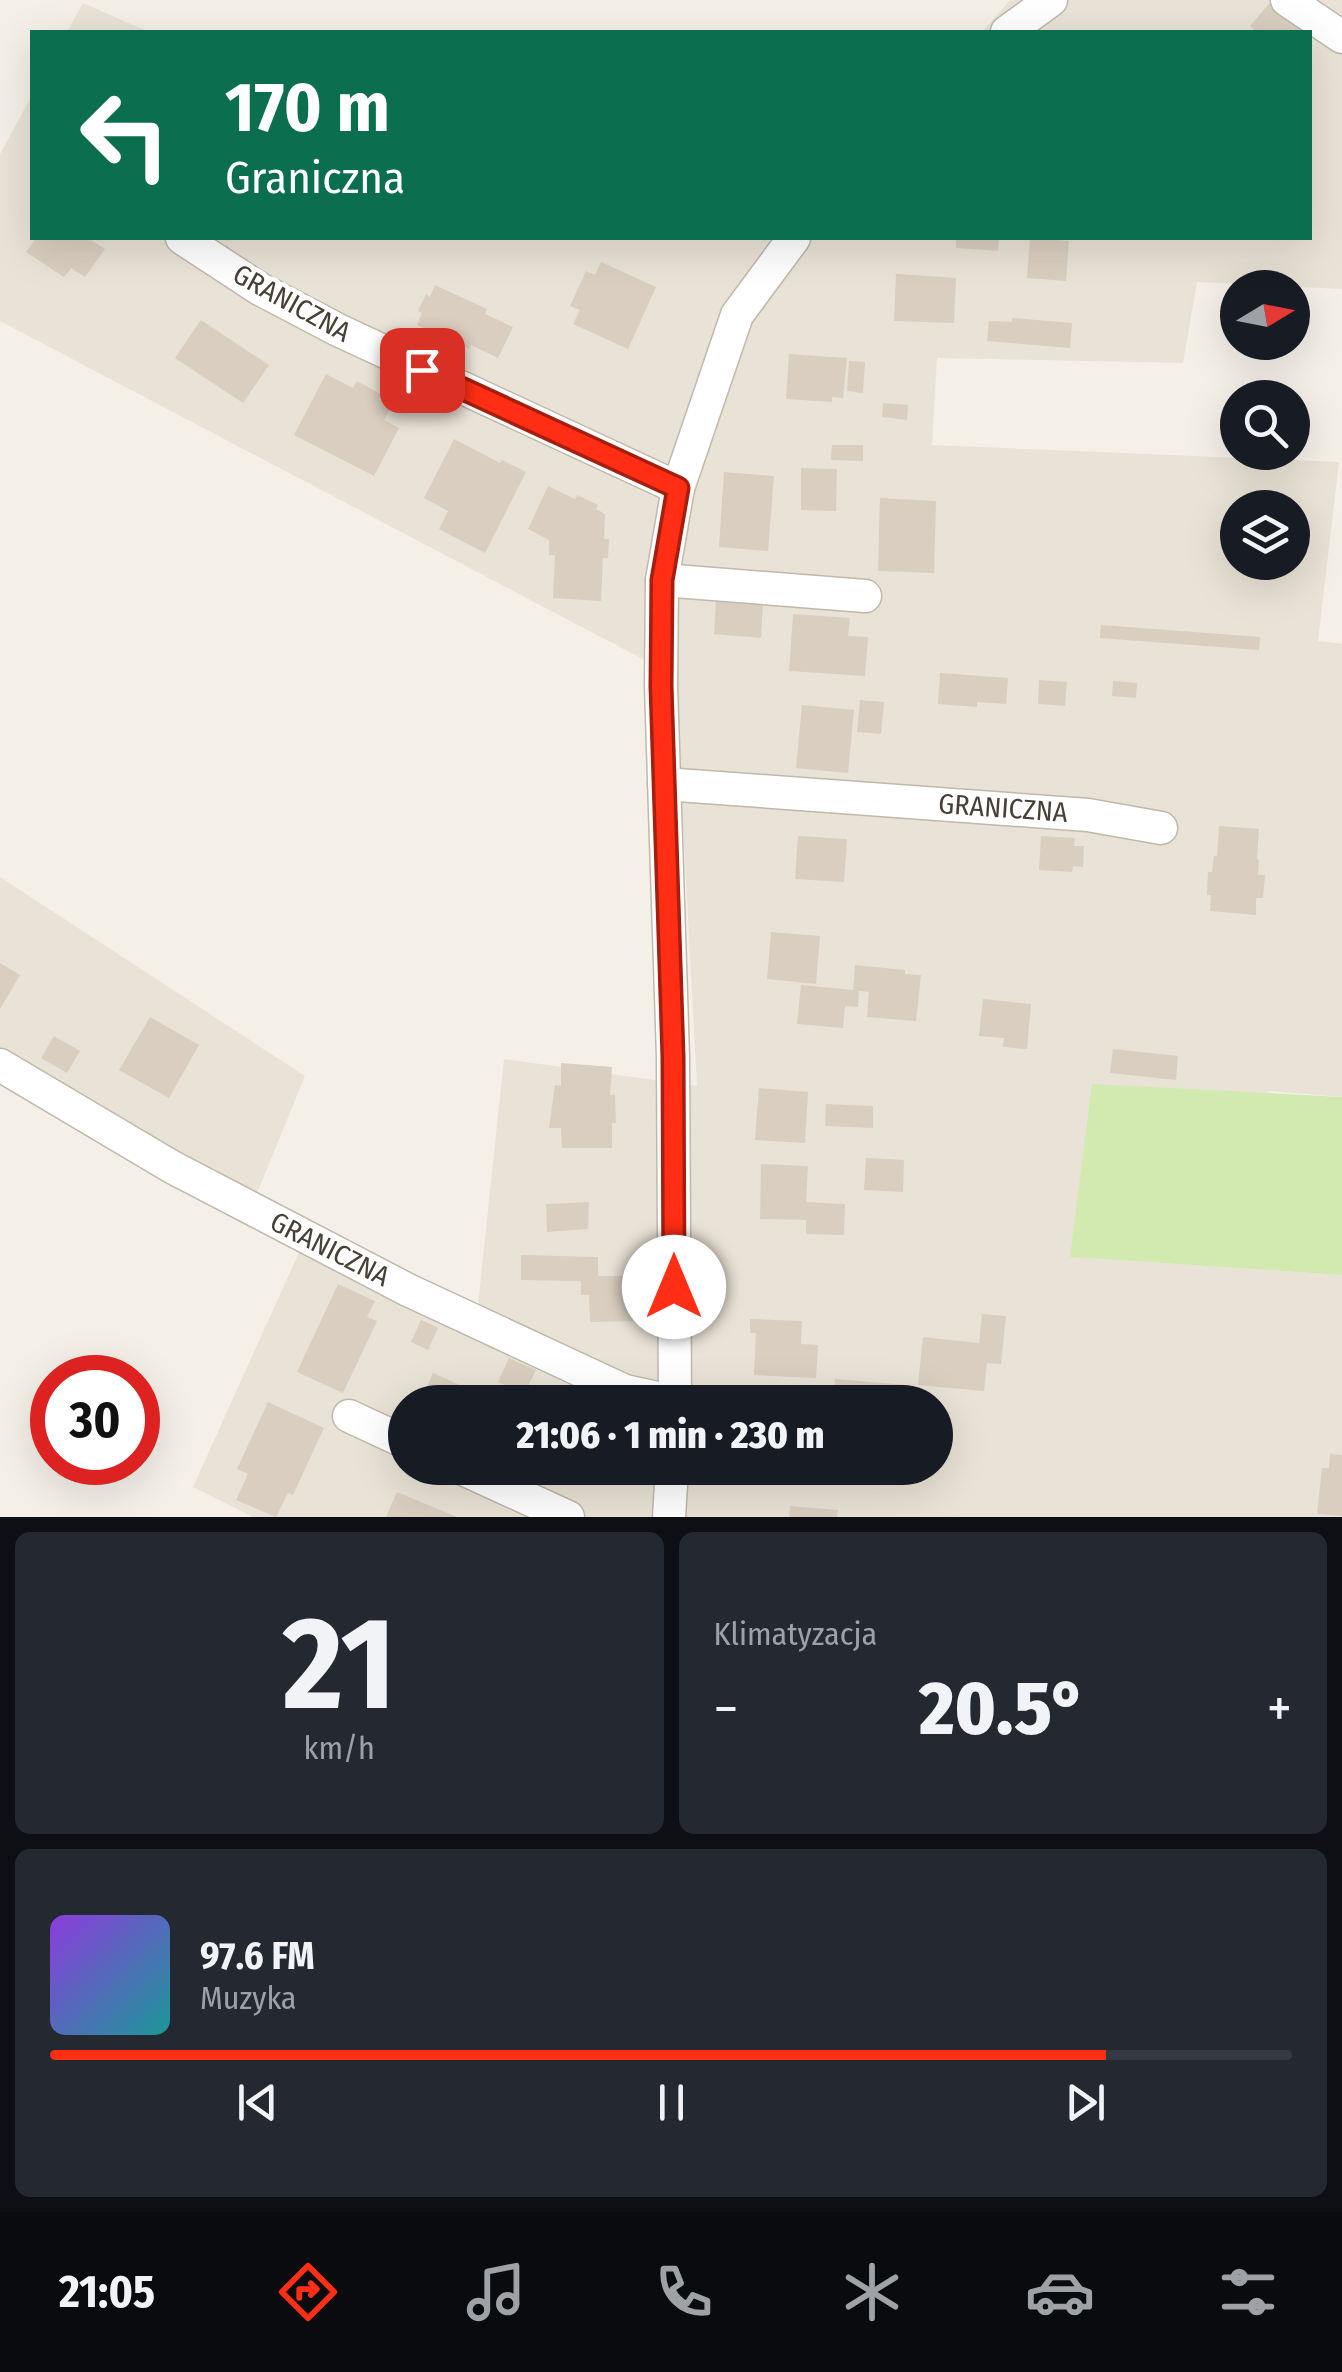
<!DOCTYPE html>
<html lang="pl">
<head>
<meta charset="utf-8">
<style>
	:root { --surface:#171b24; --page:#242831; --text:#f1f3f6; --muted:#9ea1a6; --line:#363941; --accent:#ff2e14 }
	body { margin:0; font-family:"Fira Sans Condensed",sans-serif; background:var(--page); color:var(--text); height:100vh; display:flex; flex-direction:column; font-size:38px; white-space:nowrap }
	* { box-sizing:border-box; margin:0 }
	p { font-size:32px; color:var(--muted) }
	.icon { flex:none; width:55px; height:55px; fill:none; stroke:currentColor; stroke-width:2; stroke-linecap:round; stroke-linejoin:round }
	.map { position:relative; height:1517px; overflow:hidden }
	.drawer { display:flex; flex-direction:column; gap:15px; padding:15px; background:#0d0f14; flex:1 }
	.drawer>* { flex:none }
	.banner { position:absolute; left:30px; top:30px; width:1282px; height:210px; border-radius:0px; box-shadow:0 10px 40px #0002; background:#0b6e4f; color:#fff; overflow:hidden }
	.needle { width:65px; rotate:80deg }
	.tools { position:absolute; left:1220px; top:270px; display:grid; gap:20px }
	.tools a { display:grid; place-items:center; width:90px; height:90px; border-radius:50%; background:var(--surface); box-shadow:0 10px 40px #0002; font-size:50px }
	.speed { position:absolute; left:30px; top:1355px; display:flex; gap:20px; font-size:50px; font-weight:700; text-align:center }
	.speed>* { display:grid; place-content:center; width:130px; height:130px; border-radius:50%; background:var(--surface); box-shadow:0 10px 40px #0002; line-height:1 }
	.speed .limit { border:15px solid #d22; background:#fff; color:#111 }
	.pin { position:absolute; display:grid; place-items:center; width:85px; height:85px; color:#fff; margin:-42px; border-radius:20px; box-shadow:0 5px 15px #0006 }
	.me { position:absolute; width:110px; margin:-55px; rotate:0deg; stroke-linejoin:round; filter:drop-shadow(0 0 8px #0008) }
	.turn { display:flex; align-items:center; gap:35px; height:210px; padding:0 30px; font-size:45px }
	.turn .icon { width:130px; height:130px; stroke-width:2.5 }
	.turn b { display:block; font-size:70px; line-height:85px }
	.big { font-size:75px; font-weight:800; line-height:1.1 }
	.drawer .widget { flex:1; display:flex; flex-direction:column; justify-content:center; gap:15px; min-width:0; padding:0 35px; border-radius:15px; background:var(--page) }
	.drawer .dial { align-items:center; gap:0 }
	.dial b { font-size:130px; line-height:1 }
	.song { display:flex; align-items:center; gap:30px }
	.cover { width:120px; height:120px; border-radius:15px; background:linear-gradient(135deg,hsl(270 70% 55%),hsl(180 70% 35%)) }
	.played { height:10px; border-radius:5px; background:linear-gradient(90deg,var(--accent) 85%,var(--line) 85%) }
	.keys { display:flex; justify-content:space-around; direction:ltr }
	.heat { display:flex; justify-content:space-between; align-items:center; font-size:55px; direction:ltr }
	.drawer .tiles { flex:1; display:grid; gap:15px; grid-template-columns:1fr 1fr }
	.widget:last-child { grid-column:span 2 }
	.trip { position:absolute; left:388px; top:1385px; width:565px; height:100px; border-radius:50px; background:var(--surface); box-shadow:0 10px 40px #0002; font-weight:800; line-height:100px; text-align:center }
	.tabs { display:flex; height:160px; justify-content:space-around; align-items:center; background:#090b0e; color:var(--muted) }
	.tabs .icon { width:70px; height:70px }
	.tabs .on { color:var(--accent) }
	.tabs b { font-size:45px; color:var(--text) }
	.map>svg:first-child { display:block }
</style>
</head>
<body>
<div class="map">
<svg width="1342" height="1517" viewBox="0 0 1342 1517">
	<rect width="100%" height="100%" fill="#f4f0e8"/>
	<g fill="#e9e2d6" fill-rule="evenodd">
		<path d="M1010 0H1342V289L1197 282 1183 363 937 358 932 445 1339 462 1318 641 1342 644V1097L1269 1091 1071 1257 1342 1275V1517H253L193 1487 301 1248 478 1305 504 1059 697 1086 675 676 0 321V154L32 95V238H1310V32H982ZM1238 508H1292V562H1238ZM405 1402H935V1468H405Z"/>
		<polygon points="83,3 149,32 67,32"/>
		<polygon points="0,877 305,1076 244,1225 0,1059"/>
	</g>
	<polygon fill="#d2eaaf" points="1092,1084 1342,1097 1342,1275 1070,1257"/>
	<g fill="#dacec0">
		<polygon points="1272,0 1309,28 1305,32 1250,32 1254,29 1250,26"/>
		<polygon points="36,238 88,238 105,249 85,277 71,268 64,277 26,252"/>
		<polygon points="956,238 999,238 998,251 956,248"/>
		<polygon points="1030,238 1069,241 1066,281 1027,278"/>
		<polygon points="601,262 656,287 628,349 573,324 580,310 570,306 586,271 595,275"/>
		<polygon points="896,274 956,278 954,323 894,321"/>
		<polygon points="435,285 487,309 485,314 513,327 498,358 471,345 469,349 417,325 422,313 418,311 426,294 430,297"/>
		<polygon points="1012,318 1072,323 1070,348 987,341 989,321 1012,322"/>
		<polygon points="201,320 269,365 243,403 175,358"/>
		<polygon points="789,354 847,358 843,398 832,397 832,402 786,399"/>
		<polygon points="849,361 865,362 863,393 847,391"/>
		<polygon points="326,374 353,388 357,381 394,401 384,420 399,428 374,476 294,435"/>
		<polygon points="883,403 908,405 907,420 882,417"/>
		<polygon points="454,439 500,463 502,460 526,472 485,553 439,529 448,511 424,498"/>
		<polygon points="832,445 863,445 863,461 831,460"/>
		<polygon points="801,468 837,469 836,511 801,510"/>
		<polygon points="724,472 774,476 768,551 719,547"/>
		<polygon points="548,486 575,499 577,495 598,505 596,509 605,514 604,539 609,539 608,558 603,558 601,601 553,598 555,555 549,555 549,540 528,529"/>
		<polygon points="880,498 936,501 934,573 878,571"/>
		<polygon points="716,599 763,603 761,638 714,634"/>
		<polygon points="793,614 850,618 848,636 868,637 865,676 789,671"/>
		<polygon points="1101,625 1260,637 1259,650 1100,638"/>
		<polygon points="940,673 1008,678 1006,704 977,702 977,707 938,704"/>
		<polygon points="1039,680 1067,682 1065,706 1038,704"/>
		<polygon points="1113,681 1137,683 1136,698 1112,696"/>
		<polygon points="860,700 884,702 881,734 857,732"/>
		<polygon points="802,705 854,710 848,773 796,768"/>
		<polygon points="1219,826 1259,829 1257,859 1259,860 1258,875 1265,875 1263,898 1256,898 1256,915 1210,911 1211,895 1207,895 1208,872 1212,872 1214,856 1217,856"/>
		<polygon points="798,836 847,839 844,882 795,879"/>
		<polygon points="1041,836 1075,838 1074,846 1084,846 1083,867 1073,866 1072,872 1039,870"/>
		<polygon points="771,932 820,936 816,984 767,979"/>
		<polygon points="0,963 20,975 0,1009"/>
		<polygon points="855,965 905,970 905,974 921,975 916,1021 867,1017 869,992 859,991 858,1007 845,1006 843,1028 797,1024 801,985 853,990"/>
		<polygon points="983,999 1031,1004 1027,1049 1003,1047 1004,1038 979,1036"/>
		<polygon points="150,1017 199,1045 169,1098 119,1070"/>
		<polygon points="54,1036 80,1051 67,1073 41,1058"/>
		<polygon points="1113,1049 1178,1056 1176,1080 1110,1073"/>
		<polygon points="561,1063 612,1067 610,1095 615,1095 616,1123 612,1123 612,1148 562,1148 561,1128 549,1128 555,1085 561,1086"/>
		<polygon points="759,1088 808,1092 805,1143 755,1140"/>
		<polygon points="826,1104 873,1106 873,1128 825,1126"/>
		<polygon points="866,1158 904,1160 903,1192 864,1190"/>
		<polygon points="761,1164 808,1166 806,1202 845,1204 844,1235 806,1234 806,1220 760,1219"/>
		<polygon points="589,1202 588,1229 547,1232 546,1204"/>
		<polygon points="521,1255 598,1257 598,1276 638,1276 639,1321 590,1322 589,1295 581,1295 581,1281 521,1280"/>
		<polygon points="338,1284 375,1301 367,1317 377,1321 343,1393 297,1372"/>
		<polygon points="982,1314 1006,1316 1001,1364 987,1363 984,1391 918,1385 923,1337 979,1343"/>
		<polygon points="750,1319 802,1321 801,1344 818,1345 816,1378 754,1375 756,1333 750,1333"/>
		<polygon points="421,1320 438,1328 428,1350 411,1342"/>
		<polygon points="509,1358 536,1370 524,1394 498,1382"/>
		<polygon points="433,1373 498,1402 420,1402"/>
		<polygon points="835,1379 908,1385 907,1402 833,1402"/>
		<polygon points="268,1402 324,1428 293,1495 288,1493 276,1517 236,1500 248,1474 237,1469"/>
		<polygon points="1330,1454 1342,1455 1342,1516 1317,1514 1322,1468 1329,1468"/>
		<polygon points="541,1468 590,1468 583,1485"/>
		<polygon points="397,1492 457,1517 386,1517"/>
		<polygon points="790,1506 838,1510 837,1517 789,1517"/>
	</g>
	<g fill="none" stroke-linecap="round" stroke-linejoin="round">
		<defs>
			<g id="minor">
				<polyline points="1287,0 1342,37"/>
				<polyline points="1007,32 1051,0"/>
				<polyline points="182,238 260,289 338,330 678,488"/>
				<polyline points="662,580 865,596"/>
				<polyline points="664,784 1088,815 1161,828"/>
				<polyline points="0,1065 172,1167 408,1290 625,1391 675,1402"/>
				<polyline points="675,1402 673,1057 661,686 662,580 678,488 737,315 794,238"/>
				<polyline points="349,1416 405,1442"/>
				<polyline points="461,1468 568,1517"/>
				<polyline points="669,1517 672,1468"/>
			</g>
		</defs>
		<use href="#minor" stroke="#c0b8aa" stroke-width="35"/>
		<use href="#minor" stroke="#fff" stroke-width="32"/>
	</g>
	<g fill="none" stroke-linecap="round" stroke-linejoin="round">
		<defs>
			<polyline id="route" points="422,370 678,488 662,580 661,686 673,1057 674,1287"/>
		</defs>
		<use href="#route" stroke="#a61e0d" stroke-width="25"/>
		<use href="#route" stroke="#ff2e14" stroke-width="18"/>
	</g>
	<g text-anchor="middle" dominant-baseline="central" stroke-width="9" stroke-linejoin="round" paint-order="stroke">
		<g font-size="28" fill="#484036" stroke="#fff">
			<text transform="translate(292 303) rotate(29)">GRANICZNA</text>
			<text transform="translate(1003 808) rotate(4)">GRANICZNA</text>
			<text transform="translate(330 1249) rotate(27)">GRANICZNA</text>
		</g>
	</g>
</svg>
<div class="tools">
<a><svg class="needle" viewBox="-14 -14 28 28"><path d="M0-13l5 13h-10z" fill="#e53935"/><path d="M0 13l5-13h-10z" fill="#9ea1a6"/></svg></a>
<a><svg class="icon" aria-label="search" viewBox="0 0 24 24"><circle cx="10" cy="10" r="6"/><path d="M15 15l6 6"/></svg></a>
<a><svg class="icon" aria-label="layers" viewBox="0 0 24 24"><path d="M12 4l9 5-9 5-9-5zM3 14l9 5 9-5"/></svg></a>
</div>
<div class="speed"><div class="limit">30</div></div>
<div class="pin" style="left:422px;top:370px;background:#d93025"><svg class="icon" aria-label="arrive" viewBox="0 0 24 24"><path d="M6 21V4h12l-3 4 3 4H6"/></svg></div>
<svg class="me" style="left:674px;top:1287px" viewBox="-20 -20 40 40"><circle r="19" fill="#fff"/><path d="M0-13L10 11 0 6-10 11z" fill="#ff2e14"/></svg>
<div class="trip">21:06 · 1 min · 230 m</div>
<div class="banner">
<div class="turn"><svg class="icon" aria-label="left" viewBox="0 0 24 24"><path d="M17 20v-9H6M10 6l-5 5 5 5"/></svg><div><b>170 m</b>Graniczna</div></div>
</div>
</div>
<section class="drawer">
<div class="tiles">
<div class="widget dial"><b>21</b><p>km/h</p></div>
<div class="widget"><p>Klimatyzacja</p>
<div class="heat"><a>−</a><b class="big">20.5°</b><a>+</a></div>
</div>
<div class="widget">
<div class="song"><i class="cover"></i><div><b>97.6 FM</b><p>Muzyka</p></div></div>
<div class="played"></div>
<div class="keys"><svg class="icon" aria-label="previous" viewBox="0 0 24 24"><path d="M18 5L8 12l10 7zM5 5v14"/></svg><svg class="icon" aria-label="pause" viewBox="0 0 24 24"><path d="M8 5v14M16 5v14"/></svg><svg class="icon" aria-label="next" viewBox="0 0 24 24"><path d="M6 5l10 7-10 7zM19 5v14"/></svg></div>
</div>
</div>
</section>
<nav class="tabs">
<b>21:05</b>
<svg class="icon on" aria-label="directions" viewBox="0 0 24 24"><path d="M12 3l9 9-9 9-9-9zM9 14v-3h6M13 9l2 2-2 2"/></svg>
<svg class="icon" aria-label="music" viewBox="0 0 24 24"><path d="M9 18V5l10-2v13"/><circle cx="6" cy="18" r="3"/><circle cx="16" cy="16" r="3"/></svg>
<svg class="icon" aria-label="phone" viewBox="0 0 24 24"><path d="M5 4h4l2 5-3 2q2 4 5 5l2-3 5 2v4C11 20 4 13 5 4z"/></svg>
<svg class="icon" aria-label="climate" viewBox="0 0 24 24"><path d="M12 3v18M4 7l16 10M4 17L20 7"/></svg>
<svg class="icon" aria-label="car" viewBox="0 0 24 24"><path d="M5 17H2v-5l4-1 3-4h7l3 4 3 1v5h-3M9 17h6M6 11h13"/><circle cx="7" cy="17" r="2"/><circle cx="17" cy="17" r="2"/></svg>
<svg class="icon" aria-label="filters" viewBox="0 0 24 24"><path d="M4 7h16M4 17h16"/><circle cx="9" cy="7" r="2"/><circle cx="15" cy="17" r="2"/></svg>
</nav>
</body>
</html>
